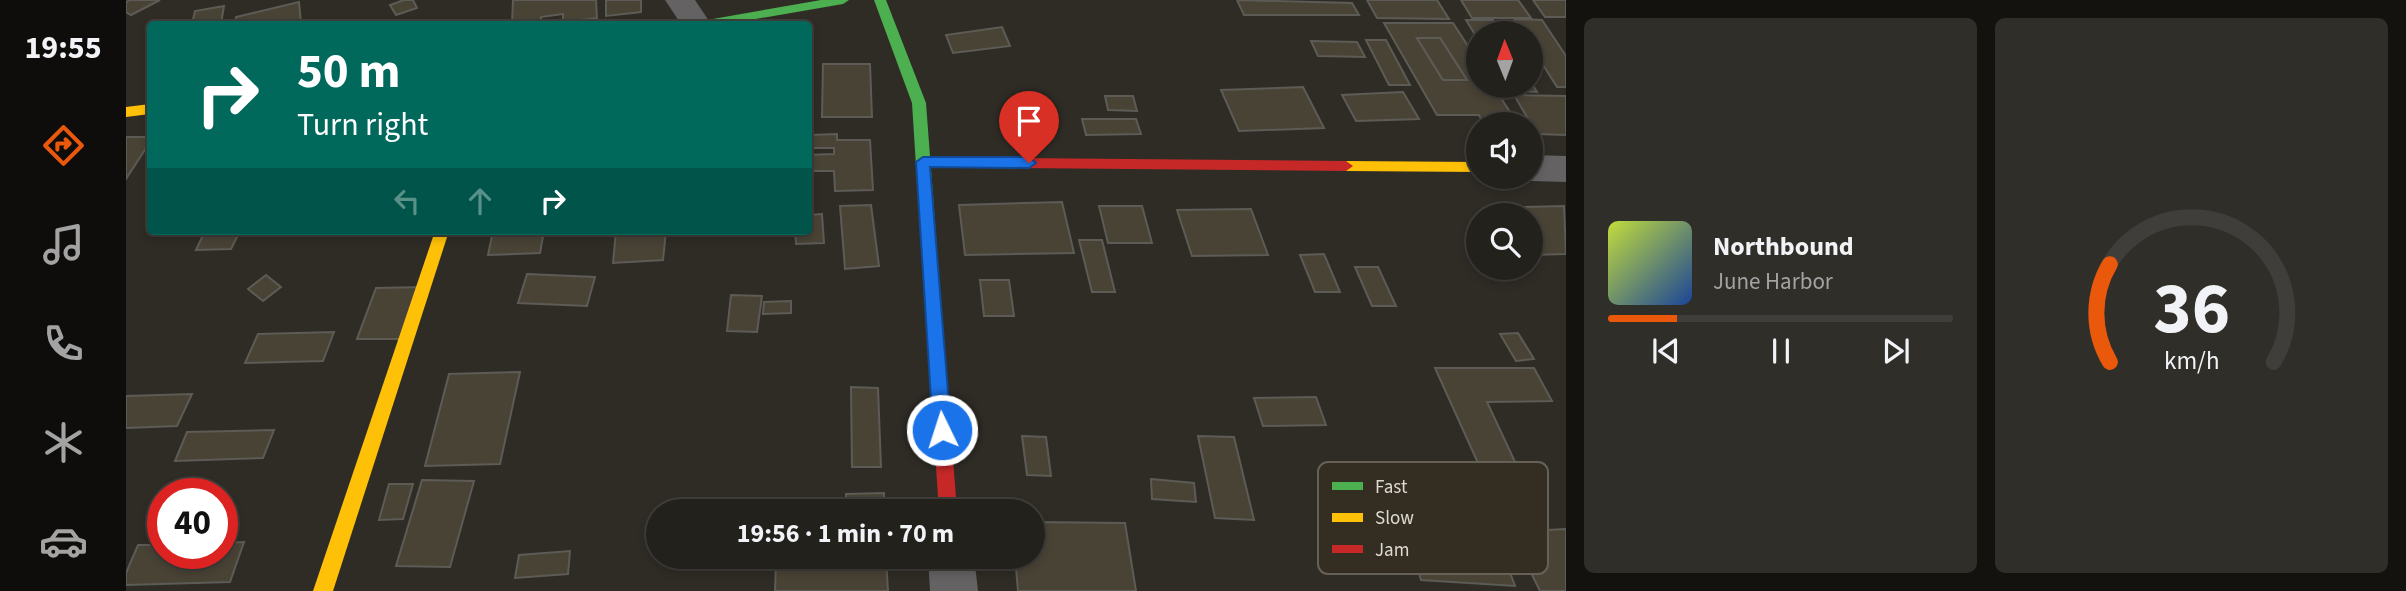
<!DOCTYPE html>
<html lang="en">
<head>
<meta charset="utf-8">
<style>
	:root { --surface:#23211c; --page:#2f2e29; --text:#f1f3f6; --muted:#a3a3a3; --line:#403e3b; --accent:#ea580c }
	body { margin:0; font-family:"Source Sans 3",sans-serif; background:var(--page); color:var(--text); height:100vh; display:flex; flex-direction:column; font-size:26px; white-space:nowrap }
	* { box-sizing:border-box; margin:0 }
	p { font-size:23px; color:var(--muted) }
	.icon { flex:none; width:38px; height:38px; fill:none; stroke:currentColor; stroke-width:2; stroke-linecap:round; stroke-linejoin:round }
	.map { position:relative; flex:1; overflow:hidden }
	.details { display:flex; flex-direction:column; gap:18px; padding:18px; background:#13120f; width:840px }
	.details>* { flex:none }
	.guide { position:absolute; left:21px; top:21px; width:665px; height:214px; border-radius:7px; box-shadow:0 4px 10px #0003,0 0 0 2px var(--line); background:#00695c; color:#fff; overflow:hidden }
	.needle { width:46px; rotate:359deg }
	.controls { position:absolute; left:1340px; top:21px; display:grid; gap:14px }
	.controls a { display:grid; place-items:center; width:77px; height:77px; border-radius:50%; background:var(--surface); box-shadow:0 4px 10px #0003,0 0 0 2px var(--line); font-size:35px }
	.speed { position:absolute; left:21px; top:478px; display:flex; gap:14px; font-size:35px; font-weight:700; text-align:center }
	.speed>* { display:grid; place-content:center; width:91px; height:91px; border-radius:50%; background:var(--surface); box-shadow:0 4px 10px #0003,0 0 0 2px var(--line); line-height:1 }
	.speed .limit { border:10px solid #d22; background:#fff; color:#111 }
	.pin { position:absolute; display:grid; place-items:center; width:60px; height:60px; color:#fff; margin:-72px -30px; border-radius:50% 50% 50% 0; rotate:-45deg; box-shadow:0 0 7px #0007 }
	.pin .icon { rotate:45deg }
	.me { position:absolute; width:77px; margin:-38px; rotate:356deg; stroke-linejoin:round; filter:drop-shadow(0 0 5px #0008) }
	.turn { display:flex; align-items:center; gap:24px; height:147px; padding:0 35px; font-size:32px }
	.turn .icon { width:91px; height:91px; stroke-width:2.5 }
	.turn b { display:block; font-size:49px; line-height:60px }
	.lanes { display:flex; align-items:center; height:66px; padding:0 35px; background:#0003; justify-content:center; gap:35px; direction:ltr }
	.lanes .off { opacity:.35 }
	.details .tile { flex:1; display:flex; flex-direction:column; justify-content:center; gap:10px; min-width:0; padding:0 24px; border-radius:10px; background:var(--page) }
	.details .dial { align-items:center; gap:0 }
	.dial svg { height:182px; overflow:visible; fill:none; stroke:var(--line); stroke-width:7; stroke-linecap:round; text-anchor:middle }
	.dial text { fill:var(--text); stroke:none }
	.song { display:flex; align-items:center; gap:21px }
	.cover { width:84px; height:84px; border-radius:10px; background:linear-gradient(135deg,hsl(70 70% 55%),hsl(220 70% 35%)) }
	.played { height:7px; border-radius:4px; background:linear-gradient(90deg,var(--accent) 20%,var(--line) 20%) }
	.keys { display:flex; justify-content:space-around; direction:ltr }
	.details .tiles { flex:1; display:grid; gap:18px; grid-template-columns:repeat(2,1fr) }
	.trip { position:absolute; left:520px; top:499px; width:399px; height:70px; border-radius:35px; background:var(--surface); box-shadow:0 4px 10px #0003,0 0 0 2px var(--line); font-weight:700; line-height:70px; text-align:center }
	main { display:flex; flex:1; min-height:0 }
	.menu { display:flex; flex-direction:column; width:126px; justify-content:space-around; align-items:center; background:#0e0d0b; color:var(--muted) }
	.menu .icon { width:49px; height:49px }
	.menu .on { color:var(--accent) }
	.menu b { font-size:32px; color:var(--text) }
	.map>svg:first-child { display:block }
</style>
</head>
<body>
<main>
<nav class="menu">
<b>19:55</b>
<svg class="icon on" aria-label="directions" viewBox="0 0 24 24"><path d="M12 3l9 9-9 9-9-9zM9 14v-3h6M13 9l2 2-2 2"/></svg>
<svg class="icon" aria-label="music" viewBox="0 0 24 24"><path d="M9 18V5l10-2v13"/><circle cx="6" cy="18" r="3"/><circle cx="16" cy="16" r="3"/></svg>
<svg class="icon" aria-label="phone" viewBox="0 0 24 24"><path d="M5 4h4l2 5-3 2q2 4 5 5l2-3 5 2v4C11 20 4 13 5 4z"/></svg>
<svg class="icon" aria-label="climate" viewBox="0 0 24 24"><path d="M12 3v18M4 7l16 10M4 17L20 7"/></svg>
<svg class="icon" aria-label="car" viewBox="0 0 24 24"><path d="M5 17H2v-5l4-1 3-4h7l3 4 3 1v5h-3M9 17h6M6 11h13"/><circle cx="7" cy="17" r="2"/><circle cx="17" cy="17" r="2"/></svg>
</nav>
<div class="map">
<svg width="1440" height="591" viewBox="0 0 1440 591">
	<rect width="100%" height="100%" fill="#2f2c26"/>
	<g fill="#494336" stroke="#5d5b55" stroke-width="2" fill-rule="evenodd">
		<polygon points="4,0 34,0 5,15 0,12 0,2"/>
		<polygon points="278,0 287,0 291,8 270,15 264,5"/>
		<polygon points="387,0 470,0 471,18 437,22 437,14 415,17 415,24 386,24"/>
		<polygon points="480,0 515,0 515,12 480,16"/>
		<polygon points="1111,0 1226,3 1233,15 1118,15"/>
		<polygon points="1241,0 1311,0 1323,19 1251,18"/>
		<polygon points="1335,0 1392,0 1405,18 1346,18"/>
		<polygon points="1407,0 1440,0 1440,17 1419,17"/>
		<polygon points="173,2 175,24 109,24 110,17"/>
		<polygon points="98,6 95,24 66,24 69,11"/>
		<polygon points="1388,19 1416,20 1440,56 1440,87 1431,87 1405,46 1405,33 1397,33"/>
		<polygon points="1340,20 1367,20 1375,33 1353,33 1353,41"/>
		<path d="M1258 23H1327L1353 63V86H1367L1392 124H1358L1353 115H1311ZM1291 38H1314L1341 80H1317Z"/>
		<polygon points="876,27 884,46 827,53 820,35"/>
		<polygon points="1291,38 1314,38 1341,80 1317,80"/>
		<polygon points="1240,40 1260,40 1284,85 1263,85"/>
		<polygon points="1185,41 1231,42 1239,57 1192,56"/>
		<polygon points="697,64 744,64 746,117 696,117"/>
		<polygon points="1405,82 1411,92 1382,91 1379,86 1405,86"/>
		<polygon points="1177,87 1198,128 1113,131 1095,90"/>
		<polygon points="1277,92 1293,119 1230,121 1216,95"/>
		<polygon points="1388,95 1440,96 1440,135 1411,134"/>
		<polygon points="979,96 1007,96 1011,111 982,110"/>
		<polygon points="956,119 1010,119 1015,134 960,135"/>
		<polygon points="711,134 711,140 744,140 747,190 709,191 708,171 682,171 682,155 708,154 708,148 682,148 682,135"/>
		<polygon points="0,137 24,137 24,142 0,179"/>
		<polygon points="936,202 948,253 839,255 833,205"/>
		<polygon points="745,205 753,266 719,269 714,206"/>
		<polygon points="973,206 1016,206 1026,243 982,243"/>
		<polygon points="1438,206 1440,254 1405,255 1405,215 1362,215 1358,208"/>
		<polygon points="1125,209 1142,255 1066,256 1051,210"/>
		<polygon points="696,214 698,243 670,244 669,231 682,231 682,215"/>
		<polygon points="79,231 114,231 105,249 70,250"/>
		<polygon points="367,231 418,231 414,253 362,255"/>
		<polygon points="490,231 540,231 537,260 487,263"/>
		<polygon points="953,240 976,240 989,292 966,292"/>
		<polygon points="1198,254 1214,292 1189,292 1174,255"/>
		<polygon points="1229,267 1252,267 1270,306 1246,306"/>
		<polygon points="401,274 469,277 461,306 392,303"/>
		<polygon points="140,275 155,287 137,301 122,289"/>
		<polygon points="854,280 883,280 888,316 858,316"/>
		<polygon points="297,287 279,339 231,339 250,288"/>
		<polygon points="605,295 636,296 631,332 601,331"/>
		<polygon points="665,301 665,313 637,314 638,302"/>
		<polygon points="208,332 197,361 119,363 132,334"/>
		<polygon points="1392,333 1408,359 1390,361 1374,334"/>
		<polygon points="1309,368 1408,368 1426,401 1361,402 1390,464 1352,463"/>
		<polygon points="394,372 374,464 299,466 323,374"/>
		<polygon points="725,387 752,388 755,467 726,467"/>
		<polygon points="66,394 51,426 0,428 0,396"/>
		<polygon points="1190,397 1200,425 1137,426 1128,398"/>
		<polygon points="148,430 137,458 49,461 61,432"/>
		<polygon points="896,436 920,437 925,476 901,475"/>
		<polygon points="1072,436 1108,437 1128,520 1089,518"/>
		<polygon points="1025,479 1068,483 1070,502 1026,499"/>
		<polygon points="296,480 348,481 324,567 270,566"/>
		<polygon points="263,484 287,484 277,519 253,520"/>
		<polygon points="758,493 758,511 720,511 720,494"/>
		<polygon points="906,522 999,523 1010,591 892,591 889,556 906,556"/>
		<polygon points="1440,529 1440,591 1414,591 1385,532"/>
		<polygon points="1281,533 1371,538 1389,586 1295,580"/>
		<polygon points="118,542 104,582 0,585 0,573 12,545 37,545 37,553 96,553 96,543"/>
		<polygon points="444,551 442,574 389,578 393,555"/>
		<polygon points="720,556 760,556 762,591 649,591 650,563 720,561"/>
	</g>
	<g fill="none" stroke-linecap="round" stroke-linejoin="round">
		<g fill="#646262" fill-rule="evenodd">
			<polygon points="539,0 569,0 585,24 555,24"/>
			<polygon points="1405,155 1440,156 1440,182 1405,181 1393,177 1405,177"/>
			<polygon points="802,556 848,556 852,591 804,591"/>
		</g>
		<g fill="#4caf50" fill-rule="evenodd">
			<polygon points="695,0 723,0 717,4 601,24 575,24 581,20"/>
			<polygon points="748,0 760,0 800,103 813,276 810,281 800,281 797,276 786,103"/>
		</g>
		<g fill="#ffc107" fill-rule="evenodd">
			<polygon points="24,104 24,114 0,117 0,107"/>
			<polygon points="1220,161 1353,162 1353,172 1220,171 1213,166"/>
			<polygon points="309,231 323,231 207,591 187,591"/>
		</g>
		<g fill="#c62828" fill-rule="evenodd">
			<polygon points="797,157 1220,161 1227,166 1220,171 797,167 790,162"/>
			<polygon points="805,270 810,271 813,276 831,511 813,511 797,276 800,271"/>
		</g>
	</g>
	<polygon fill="#1a73e8" stroke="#114b97" stroke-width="2" points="797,157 903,157 910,163 903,168 804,167 825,430 822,436 816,439 810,436 807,430 790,162"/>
	<rect x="1192" y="462" width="230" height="112" rx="10" fill="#332d22" stroke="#666157" stroke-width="2"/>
	<rect x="1206" y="482" width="31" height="8" fill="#4caf50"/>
	<rect x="1206" y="513" width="31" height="9" fill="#ffc107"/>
	<rect x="1206" y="545" width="31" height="8" fill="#c62828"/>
	<g font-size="19" fill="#dedbd3">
		<text x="1249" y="493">Fast</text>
		<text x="1249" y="524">Slow</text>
		<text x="1249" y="556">Jam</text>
	</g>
</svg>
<div class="controls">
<a><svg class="needle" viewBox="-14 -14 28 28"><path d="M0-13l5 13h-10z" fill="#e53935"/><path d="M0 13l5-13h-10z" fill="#a3a3a3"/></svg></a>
<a><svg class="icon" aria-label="sound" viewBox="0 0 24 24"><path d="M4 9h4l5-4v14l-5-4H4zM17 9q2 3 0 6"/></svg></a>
<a><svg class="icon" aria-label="search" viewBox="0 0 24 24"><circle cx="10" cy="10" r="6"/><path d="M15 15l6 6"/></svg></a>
</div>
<div class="speed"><div class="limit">40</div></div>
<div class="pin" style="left:903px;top:163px;background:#d93025"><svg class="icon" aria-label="arrive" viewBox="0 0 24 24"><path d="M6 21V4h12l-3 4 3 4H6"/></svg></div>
<svg class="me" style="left:816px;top:430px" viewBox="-20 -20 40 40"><circle r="17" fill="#1a73e8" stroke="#fff" stroke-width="3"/><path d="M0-11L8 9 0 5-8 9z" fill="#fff"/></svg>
<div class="trip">19:56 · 1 min · 70 m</div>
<div class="guide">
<div class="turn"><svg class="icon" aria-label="right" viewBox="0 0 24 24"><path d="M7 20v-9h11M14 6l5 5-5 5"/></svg><div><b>50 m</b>Turn right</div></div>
<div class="lanes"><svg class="icon off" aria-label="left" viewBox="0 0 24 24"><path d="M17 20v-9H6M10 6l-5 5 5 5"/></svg><svg class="icon off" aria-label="ahead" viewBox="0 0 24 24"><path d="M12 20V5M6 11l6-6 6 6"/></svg><svg class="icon" aria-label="right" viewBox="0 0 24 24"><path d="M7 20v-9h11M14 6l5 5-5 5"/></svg></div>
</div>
</div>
<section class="details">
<div class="tiles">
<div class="tile">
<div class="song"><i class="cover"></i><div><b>Northbound</b><p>June Harbor</p></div></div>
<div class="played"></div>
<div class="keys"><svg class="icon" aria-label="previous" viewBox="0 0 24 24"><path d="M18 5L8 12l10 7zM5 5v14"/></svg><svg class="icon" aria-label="pause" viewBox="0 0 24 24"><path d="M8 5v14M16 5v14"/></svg><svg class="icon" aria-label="next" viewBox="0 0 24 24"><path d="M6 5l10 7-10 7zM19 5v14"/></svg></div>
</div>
<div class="tile dial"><svg viewBox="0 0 100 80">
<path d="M14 69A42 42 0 1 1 86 69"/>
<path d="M14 69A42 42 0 0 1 14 26" stroke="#ea580c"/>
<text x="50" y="56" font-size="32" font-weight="700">36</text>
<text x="50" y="72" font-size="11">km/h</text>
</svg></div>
</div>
</section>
</main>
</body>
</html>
